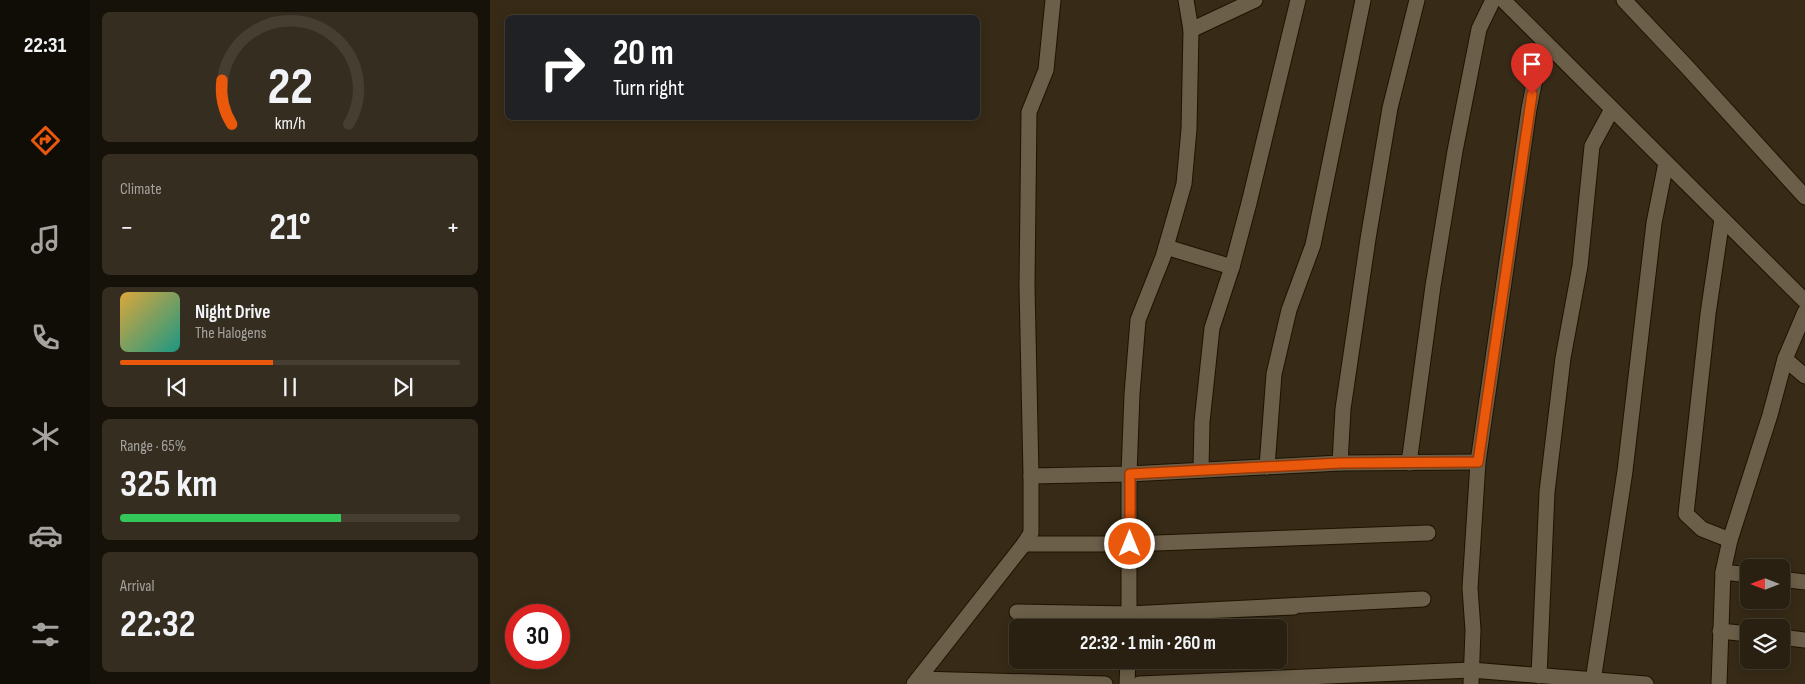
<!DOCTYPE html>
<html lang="en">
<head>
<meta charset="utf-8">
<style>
	:root { --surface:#292011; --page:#352d1f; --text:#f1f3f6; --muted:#a5a39f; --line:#453e31; --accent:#ea580c }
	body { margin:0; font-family:"Sofia Sans Condensed",sans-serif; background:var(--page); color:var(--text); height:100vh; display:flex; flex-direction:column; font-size:19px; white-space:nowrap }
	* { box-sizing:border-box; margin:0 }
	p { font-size:16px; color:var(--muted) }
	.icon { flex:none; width:28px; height:28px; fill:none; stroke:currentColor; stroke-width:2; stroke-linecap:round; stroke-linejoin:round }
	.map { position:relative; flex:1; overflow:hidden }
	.details { display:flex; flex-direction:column; gap:12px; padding:12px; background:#171209; width:400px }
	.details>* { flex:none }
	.hud { position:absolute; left:15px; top:15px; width:475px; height:105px; border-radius:8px; box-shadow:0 2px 12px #0003,0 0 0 1px var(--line); background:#202124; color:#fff; overflow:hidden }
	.needle { width:32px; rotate:270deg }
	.tools { position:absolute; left:1250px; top:559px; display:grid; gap:10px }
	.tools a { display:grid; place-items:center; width:50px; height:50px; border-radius:8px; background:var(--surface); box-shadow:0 2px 12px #0003,0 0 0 1px var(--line); font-size:25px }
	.speed { position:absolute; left:15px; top:604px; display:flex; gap:10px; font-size:25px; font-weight:700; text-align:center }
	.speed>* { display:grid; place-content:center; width:65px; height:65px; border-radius:50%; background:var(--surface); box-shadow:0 2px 12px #0003,0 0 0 1px var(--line); line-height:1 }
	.speed .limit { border:8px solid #d22; background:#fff; color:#111 }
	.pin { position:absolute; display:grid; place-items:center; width:42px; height:42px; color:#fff; margin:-51px -21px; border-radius:50% 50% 50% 0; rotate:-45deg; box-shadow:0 0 5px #0007 }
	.pin .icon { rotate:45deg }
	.me { position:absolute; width:55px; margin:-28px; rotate:0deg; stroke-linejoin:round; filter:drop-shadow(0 0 4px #0008) }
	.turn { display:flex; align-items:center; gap:18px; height:105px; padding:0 25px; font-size:22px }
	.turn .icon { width:65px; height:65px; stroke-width:2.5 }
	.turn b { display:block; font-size:35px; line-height:42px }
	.big { font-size:38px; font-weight:700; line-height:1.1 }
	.details .widget { flex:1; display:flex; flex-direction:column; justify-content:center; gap:8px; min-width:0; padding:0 18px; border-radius:8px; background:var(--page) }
	.details .dial { align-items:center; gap:0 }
	.dial svg { height:130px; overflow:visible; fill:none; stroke:var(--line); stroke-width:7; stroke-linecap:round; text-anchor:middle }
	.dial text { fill:var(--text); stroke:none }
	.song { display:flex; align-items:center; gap:15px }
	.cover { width:60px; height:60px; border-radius:8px; background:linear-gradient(135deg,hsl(40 70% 55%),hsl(170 70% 35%)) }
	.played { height:5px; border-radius:2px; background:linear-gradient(90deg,var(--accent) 45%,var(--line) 45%) }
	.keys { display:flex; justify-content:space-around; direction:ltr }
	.heat { display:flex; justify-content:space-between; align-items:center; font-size:28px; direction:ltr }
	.charge { height:8px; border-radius:4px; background:linear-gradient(90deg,#34c759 65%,var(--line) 0) }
	.trip { position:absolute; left:519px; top:619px; width:278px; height:50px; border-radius:8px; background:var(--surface); box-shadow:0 2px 12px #0003,0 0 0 1px var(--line); font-weight:700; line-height:50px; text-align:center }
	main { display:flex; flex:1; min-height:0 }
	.dock { display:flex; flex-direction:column; width:90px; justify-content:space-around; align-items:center; background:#100d07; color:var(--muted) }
	.dock .icon { width:35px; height:35px }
	.dock .current { color:var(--accent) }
	.dock b { font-size:22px; color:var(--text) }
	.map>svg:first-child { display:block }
</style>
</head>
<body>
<main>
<nav class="dock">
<b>22:31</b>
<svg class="icon current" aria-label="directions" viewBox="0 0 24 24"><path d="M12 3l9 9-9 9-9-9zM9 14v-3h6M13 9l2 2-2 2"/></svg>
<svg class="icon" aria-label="music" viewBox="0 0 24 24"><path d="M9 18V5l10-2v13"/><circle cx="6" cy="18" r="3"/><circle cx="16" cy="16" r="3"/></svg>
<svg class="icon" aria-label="phone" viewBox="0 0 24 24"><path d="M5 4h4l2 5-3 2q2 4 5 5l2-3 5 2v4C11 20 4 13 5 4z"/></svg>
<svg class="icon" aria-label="climate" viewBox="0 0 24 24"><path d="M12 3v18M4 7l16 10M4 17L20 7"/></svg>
<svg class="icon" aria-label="car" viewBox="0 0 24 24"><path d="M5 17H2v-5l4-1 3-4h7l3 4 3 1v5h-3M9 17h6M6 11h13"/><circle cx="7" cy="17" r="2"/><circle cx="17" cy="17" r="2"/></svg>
<svg class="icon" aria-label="filters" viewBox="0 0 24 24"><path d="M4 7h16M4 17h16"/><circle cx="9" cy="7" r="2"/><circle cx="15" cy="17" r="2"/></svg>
</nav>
<section class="details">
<div class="widget dial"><svg viewBox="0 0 100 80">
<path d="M14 69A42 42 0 1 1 86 69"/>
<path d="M14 69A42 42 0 0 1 8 42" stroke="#ea580c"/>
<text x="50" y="56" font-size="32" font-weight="700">22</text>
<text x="50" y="72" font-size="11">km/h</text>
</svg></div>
<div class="widget"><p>Climate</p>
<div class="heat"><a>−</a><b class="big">21°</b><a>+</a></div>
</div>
<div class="widget">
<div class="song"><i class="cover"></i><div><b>Night Drive</b><p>The Halogens</p></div></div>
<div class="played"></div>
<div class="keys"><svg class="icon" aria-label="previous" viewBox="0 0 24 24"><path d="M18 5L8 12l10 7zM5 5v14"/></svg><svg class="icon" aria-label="pause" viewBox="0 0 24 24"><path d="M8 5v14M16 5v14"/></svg><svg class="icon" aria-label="next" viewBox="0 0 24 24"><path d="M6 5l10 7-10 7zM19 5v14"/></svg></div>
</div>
<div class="widget"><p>Range · 65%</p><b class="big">325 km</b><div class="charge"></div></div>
<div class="widget"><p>Arrival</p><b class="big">22:32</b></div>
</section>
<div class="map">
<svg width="1315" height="684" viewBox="0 0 1315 684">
	<rect width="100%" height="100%" fill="#372b17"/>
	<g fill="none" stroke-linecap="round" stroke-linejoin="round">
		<defs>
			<g id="minor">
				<polyline points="696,0 701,30 765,0"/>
				<polyline points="1013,0 1315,301"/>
				<polyline points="1134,0 1198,68 1315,197"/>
				<polyline points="1232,219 1218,314 1196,514 1212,529 1240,540"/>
				<polyline points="676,247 742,267"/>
				<polyline points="1295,359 1315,376"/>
				<polyline points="850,463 853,409 878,239 900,108 927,0"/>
				<polyline points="919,463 943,286 965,151 989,29 1003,0"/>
				<polyline points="777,467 784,374 799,310 823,245 873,0"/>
				<polyline points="711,470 712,422 722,328 742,267 759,203 808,0"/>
				<polyline points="541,476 639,474 850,463 988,462"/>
				<polyline points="534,544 639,544 938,533"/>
				<polyline points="1233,572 1259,575"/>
				<polyline points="1291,579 1315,582"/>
				<polyline points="804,607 639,614 933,599"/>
				<polyline points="527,612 639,614"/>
				<polyline points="639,628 639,474 642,394 648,320 673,257 694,184 699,129 701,30"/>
				<polyline points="1230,631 1259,634"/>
				<polyline points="1291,637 1315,640"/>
				<polyline points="1049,676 1057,492 1073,358 1090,266 1102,146 1122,109"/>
				<polyline points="428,679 534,544 541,533 541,476 537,286 539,112 556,70 563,0"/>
				<polyline points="1103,681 1135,471 1164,223 1176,163"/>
				<polyline points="424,684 428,679 615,684"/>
				<polyline points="637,684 638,660"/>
				<polyline points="649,684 981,670 1156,684"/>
				<polyline points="981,684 983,630 980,588 988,462 1039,109 1048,64 1057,45"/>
				<polyline points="1229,684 1233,572 1240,540 1280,415 1295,359 1315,312"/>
			</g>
		</defs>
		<use href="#minor" stroke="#1e1302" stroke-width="17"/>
		<use href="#minor" stroke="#6c5f49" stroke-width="15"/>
	</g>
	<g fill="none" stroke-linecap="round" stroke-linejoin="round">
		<defs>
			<polyline id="route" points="640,544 640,474 850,463 988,462 1042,94"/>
		</defs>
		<use href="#route" stroke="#983908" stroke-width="12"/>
		<use href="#route" stroke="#ea580c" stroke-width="9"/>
	</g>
</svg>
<div class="tools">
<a><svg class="needle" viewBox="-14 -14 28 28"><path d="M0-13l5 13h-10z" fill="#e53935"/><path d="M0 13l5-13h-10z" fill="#a5a39f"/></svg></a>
<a><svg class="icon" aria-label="layers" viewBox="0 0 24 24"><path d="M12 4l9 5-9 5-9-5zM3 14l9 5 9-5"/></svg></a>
</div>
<div class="speed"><div class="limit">30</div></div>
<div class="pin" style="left:1042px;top:94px;background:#d93025"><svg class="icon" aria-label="arrive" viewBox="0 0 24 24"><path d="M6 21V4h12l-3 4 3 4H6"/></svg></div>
<svg class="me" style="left:640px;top:544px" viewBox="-20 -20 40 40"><circle r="17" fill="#ea580c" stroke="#fff" stroke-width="3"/><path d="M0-11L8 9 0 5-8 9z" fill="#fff"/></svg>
<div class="trip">22:32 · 1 min · 260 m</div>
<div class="hud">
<div class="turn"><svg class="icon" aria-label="right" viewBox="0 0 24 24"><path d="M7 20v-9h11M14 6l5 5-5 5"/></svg><div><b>20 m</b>Turn right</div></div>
</div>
</div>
</main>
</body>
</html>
